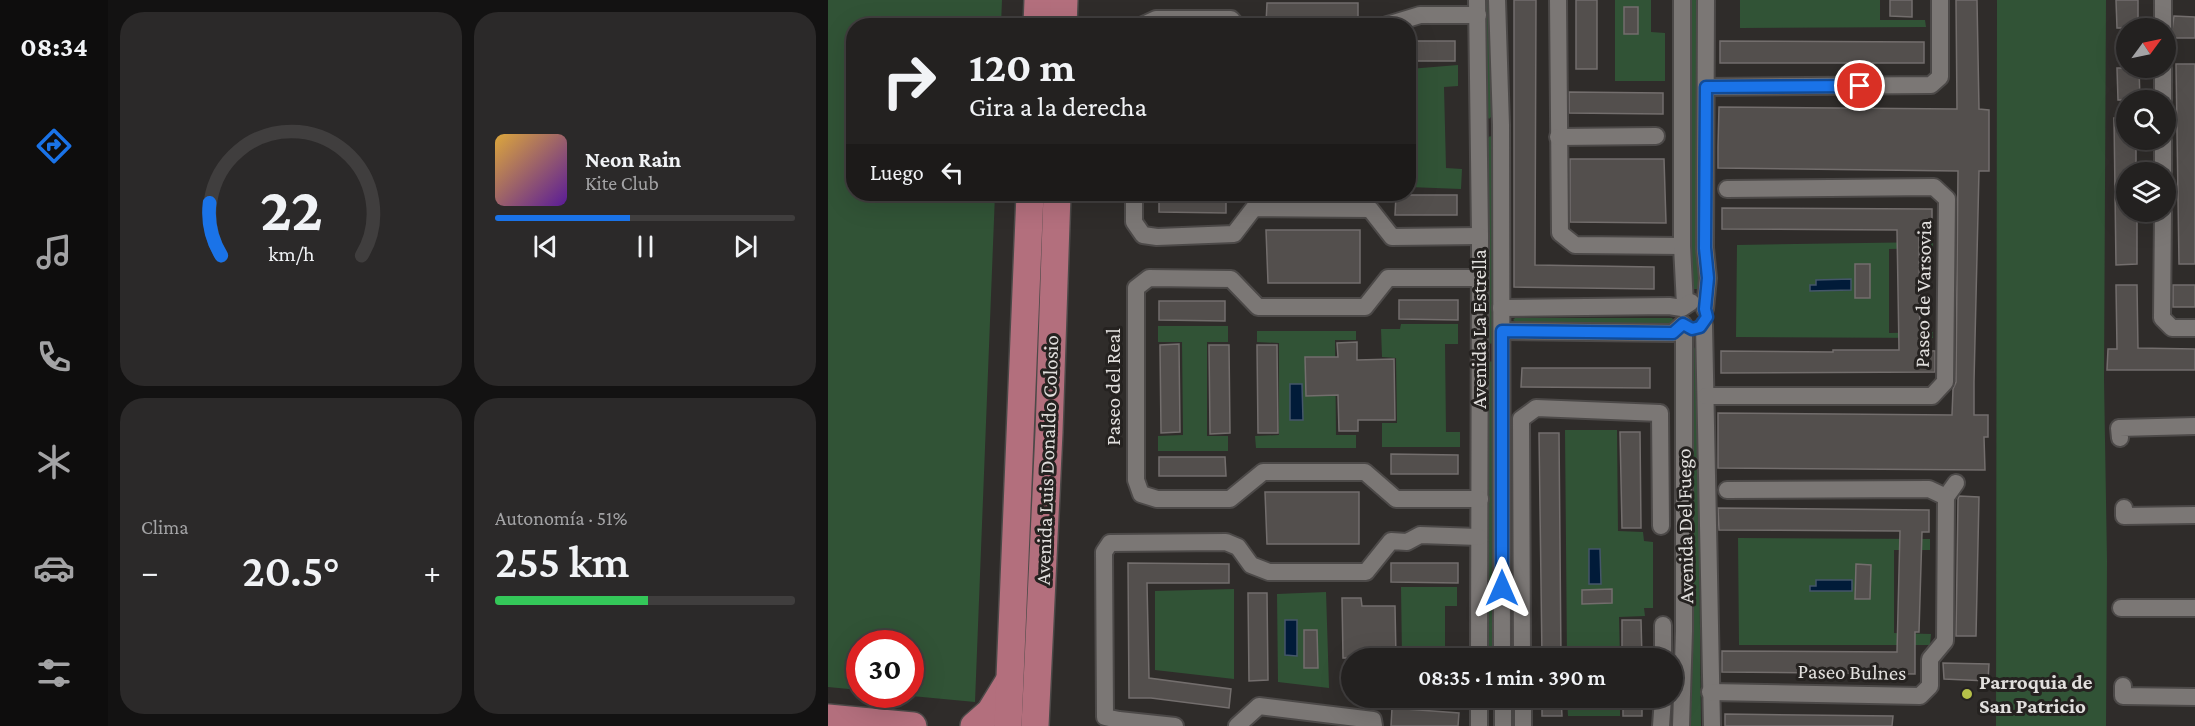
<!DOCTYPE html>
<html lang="es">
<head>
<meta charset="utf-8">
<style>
	:root { --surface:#232120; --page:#2b2929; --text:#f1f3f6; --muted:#a3a3a5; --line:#403e3e; --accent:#1a73e8 }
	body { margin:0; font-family:"Crimson Pro",serif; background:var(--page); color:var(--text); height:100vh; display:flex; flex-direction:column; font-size:22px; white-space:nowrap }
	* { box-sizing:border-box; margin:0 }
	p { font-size:20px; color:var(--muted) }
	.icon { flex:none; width:33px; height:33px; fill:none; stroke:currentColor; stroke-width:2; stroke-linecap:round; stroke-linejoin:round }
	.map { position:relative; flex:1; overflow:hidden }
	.sheet { display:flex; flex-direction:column; gap:12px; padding:12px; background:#131212; width:720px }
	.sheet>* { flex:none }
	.banner { position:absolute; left:18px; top:18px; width:570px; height:183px; border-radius:24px; box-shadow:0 6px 24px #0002,0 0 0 2px var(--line); background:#232120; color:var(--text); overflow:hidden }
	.needle { width:39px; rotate:57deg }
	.controls { position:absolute; left:1288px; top:18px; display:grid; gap:12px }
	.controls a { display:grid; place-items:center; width:60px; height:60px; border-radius:50%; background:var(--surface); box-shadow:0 6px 24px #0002,0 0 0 2px var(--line); font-size:30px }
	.speed { position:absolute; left:18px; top:630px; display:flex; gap:12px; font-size:30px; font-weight:700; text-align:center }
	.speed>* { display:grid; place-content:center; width:78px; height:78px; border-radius:50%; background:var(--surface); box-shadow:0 6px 24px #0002,0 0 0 2px var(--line); line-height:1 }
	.speed .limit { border:9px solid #d22; background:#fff; color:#111 }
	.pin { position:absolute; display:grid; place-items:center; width:51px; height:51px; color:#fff; margin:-26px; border:3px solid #fff; border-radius:50%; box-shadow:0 2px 6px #0007 }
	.me { position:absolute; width:66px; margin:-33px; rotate:0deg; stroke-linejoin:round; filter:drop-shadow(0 0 4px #0008) }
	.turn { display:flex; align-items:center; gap:21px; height:126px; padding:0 24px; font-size:27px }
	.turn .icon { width:78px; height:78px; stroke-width:2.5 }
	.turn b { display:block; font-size:42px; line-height:51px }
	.then { display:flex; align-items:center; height:57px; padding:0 24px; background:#0003; gap:12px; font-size:22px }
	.big { font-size:45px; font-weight:600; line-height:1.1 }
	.sheet .tile { flex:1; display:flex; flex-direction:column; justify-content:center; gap:9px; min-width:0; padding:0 21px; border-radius:24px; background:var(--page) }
	.sheet .dial { align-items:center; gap:0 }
	.dial svg { height:156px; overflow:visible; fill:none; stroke:var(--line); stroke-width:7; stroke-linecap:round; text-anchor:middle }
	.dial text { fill:var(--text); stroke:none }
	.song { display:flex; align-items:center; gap:18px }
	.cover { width:72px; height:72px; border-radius:9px; background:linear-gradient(135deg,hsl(40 70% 55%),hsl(270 70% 35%)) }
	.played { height:6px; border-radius:3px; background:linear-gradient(90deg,var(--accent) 45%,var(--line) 45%) }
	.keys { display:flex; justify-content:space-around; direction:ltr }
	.heat { display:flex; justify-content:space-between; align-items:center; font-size:33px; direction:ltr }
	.charge { height:9px; border-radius:4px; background:linear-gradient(90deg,#34c759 51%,var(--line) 0) }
	.sheet .tiles { flex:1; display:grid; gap:12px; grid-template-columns:repeat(2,1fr) }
	.trip { position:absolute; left:513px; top:648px; width:342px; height:60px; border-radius:30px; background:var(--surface); box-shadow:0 6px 24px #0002,0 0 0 2px var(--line); font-weight:600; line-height:60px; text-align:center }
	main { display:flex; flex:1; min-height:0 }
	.tabs { display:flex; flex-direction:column; width:108px; justify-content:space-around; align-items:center; background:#0e0d0d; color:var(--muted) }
	.tabs .icon { width:42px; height:42px }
	.tabs .on { color:var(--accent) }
	.tabs b { font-size:27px; color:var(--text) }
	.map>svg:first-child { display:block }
</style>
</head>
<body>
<main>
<nav class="tabs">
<b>08:34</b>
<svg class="icon on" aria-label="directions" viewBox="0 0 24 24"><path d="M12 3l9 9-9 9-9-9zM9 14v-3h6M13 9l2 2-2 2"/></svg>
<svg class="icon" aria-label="music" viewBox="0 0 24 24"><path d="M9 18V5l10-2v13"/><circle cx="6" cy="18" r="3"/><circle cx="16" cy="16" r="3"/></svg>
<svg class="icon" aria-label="phone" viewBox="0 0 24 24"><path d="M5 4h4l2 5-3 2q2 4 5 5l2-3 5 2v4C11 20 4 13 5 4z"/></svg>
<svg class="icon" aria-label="climate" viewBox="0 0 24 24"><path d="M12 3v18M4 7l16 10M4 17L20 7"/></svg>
<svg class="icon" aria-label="car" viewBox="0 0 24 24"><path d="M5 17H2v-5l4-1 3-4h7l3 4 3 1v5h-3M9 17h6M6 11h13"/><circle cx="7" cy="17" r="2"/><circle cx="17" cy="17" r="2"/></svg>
<svg class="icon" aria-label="filters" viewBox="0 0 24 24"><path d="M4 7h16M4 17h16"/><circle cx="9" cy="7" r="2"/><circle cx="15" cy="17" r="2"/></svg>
</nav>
<section class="sheet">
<div class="tiles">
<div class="tile dial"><svg viewBox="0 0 100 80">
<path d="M14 69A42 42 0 1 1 86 69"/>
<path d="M14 69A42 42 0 0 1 8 42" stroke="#1a73e8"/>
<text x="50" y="56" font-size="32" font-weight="700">22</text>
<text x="50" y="72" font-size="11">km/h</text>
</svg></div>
<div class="tile">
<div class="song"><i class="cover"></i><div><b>Neon Rain</b><p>Kite Club</p></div></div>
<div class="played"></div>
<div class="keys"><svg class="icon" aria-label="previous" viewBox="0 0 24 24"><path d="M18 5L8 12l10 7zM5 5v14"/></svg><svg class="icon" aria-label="pause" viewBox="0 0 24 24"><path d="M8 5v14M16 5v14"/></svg><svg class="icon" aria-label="next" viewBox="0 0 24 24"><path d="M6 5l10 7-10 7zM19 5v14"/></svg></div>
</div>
<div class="tile"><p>Clima</p>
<div class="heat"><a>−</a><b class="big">20.5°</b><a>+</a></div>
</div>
<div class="tile"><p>Autonomía · 51%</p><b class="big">255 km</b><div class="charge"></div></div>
</div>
</section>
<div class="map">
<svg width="1367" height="726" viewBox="0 0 1367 726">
	<rect width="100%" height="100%" fill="#2f2c2a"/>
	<g fill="#315336">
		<polygon points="0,0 174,0 173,25 26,26 26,194 167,194 147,702 73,695 82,694 82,644 32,644 31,690 0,687"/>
		<polygon points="658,0 664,0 664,116 661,119 659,116"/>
		<polygon points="787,0 823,0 823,32 837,33 837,81 787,81"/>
		<polygon points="861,0 871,0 872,289 862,289"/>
		<polygon points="912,0 1052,0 1052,20 1097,20 1098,27 912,28"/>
		<polygon points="1169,0 1278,0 1276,379 1279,561 1278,726 1168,726"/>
		<polygon points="630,65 630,86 616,87 618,168 634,169 633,189 581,187 581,69"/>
		<polygon points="662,136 666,139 666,341 663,344 659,341 658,140"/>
		<polygon points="1105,242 1105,248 1061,249 1061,333 1105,332 1105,338 908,337 909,245"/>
		<polygon points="687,318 844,318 846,321 844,323 689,323 685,320"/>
		<polygon points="573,324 630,324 630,344 617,344 618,432 632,432 632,447 554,447 554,423 569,423 568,358 554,357 553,329 572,329"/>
		<polygon points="330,326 400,326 400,342 379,342 379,436 400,436 400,451 330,451 330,436 355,435 354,342 330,342"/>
		<polygon points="429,331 528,331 528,340 507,340 508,435 528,435 528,448 428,448 427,436 451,435 451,343 429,342"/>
		<polygon points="866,347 869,352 873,726 862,726 862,350"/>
		<polygon points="663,361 667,365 667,658 659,658 659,365"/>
		<polygon points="737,430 789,430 790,531 815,532 816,541 825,542 825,608 816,608 817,616 791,617 792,658 739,658"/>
		<polygon points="910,538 1102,539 1102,550 1066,550 1066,633 1103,634 1102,645 911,645"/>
		<polygon points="573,587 629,587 629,606 617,606 617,658 574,658"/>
		<polygon points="406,589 406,679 327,670 327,591"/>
		<polygon points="498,592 501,688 450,682 449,594"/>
		<polygon points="574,698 630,698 629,710 574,704"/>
		<polygon points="739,698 792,698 792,716 740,716"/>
	</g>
	<g fill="#011b39" stroke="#44566a" stroke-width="1.5">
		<polygon points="1023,279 1023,290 982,291 982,285 988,285 988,280"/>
		<polygon points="462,384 474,384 475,420 462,420"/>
		<polygon points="761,549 772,549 773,584 761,584"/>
		<polygon points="988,580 1024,580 1024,591 982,591 982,586 988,586"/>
		<polygon points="457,620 469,620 469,656 457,655"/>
	</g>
	<g fill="#534f4d" stroke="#736e6d" stroke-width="1.5">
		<polygon points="686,0 708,0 707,265 826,267 826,289 686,287"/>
		<rect x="748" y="0" width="21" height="69"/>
		<polygon points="1062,0 1084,0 1084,17 1062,16"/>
		<polygon points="1128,0 1149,0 1151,109 1161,110 1161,171 1151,171 1146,382 1146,415 1160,415 1160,437 1156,437 1157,470 890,468 890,413 1124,415 1125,389 1128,382 1130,171 890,168 890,147 891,107 1129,109"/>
		<polygon points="1288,0 1310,0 1310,28 1289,28"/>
		<polygon points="439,3 530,3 530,23 438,23"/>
		<rect x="796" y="7" width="14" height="27"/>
		<polygon points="1346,16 1367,17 1367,38 1343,38"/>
		<rect x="580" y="41" width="47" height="20"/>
		<polygon points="892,41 1096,42 1096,63 892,63"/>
		<polygon points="1348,64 1367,64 1367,264 1351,264"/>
		<polygon points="1289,68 1311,68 1312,100 1290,100"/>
		<polygon points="741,92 835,93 835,114 741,113"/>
		<polygon points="1286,118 1299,118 1299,140 1308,140 1308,172 1299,172 1299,212 1309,212 1309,264 1288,265"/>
		<polygon points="742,159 836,159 838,223 742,222"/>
		<polygon points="331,194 398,194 398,213 331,212"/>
		<polygon points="568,195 629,195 629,215 567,215"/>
		<polygon points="894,208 1104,209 1104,231 1091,230 1092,350 1107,351 1107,372 893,373 893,351 1005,352 1005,350 1071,350 1069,230 894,229"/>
		<polygon points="438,230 532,230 532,283 440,283"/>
		<rect x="1027" y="264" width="15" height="34"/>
		<polygon points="1288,285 1309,285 1310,348 1367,349 1367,370 1279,370 1280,349 1289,349"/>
		<rect x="1345" y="285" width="22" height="22"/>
		<polygon points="571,300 630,300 630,320 571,319"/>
		<polygon points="331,301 397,301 397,321 331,320"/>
		<polygon points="529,342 529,360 566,359 567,420 530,420 530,431 511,431 510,395 478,396 477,357 510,357 509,343"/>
		<polygon points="351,344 352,432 333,433 332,345"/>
		<polygon points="381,345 401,345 402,433 382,434"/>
		<polygon points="429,345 449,345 450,433 430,433"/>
		<polygon points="694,368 822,368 822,388 693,387"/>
		<polygon points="792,432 812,432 813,528 794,528"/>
		<polygon points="711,433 731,433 733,658 714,658"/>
		<polygon points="563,454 630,455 630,474 563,474"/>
		<polygon points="331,457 397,457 398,476 331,476"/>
		<polygon points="437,492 531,492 531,544 439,544"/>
		<polygon points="1131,496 1151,497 1148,636 1128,636 1130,499"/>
		<polygon points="890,508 1101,510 1101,532 1094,532 1091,632 1087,632 1087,674 894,672 894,651 1069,652 1072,531 891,530"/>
		<polygon points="300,563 401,564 401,583 319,583 321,678 403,689 401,708 323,698 301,698"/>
		<polygon points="563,563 630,563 630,583 563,582"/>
		<polygon points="1028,564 1043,565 1042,599 1027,599"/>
		<polygon points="784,589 784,603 754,604 754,590"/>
		<polygon points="420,593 439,593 440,680 421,681"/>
		<polygon points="514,598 533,598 534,606 567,606 568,658 515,658"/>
		<polygon points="794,620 813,620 814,658 794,658"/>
		<polygon points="476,630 489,630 490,668 476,668"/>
		<polygon points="1115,663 1161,664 1160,681 1116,679"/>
		<polygon points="714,698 733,698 734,716 714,716"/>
		<rect x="795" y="698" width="19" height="18"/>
		<polygon points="564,708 631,713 630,726 563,726"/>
		<polygon points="897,714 1065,716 1064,726 897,726"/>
	</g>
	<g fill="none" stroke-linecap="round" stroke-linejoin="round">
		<defs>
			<g id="minor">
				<polyline points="649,0 652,236 651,658"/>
				<polyline points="669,0 673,125 674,658"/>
				<polyline points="730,0 732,233 747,245 854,246"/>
				<polyline points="854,0 854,246 857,305"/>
				<polyline points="313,26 328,19 403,19 409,26"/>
				<polyline points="556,26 592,15 650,15"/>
				<polyline points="1335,28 1335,0"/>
				<polyline points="878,87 1103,85 1112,77 1112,0"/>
				<polyline points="1335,100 1335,68"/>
				<polyline points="730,137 828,136"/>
				<polyline points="1335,172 1335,140"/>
				<polyline points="306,194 306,222 315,235 329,237 406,234 426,208 542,209 564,237 652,236"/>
				<polyline points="1335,212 1334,318 1344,328 1367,328"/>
				<polyline points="673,308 841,306 854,308 863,302"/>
				<polyline points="877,309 880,278 877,248 878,0"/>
				<polyline points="876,325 884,726"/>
				<polyline points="674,331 845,333 855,324"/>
				<polyline points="878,396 1104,396 1117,382 1119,199 1106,187 899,189"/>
				<polyline points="1292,438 1291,428 1367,426"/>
				<polyline points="1118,497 1128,483"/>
				<polyline points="652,499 568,499 537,472 435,472 402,499 329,499 313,494 308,480 308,288 321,278 403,279 430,307 537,307 560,278 652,278"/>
				<polyline points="1296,508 1296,516 1367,515"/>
				<polyline points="1293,608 1367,608"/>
				<polyline points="835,625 835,658"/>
				<polyline points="694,658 693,419 708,408 832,413 833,526"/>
				<polyline points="1295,686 1295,696 1367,697"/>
				<polyline points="882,692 1092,696 1102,686 1102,659 1117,641 1118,497 1101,489 899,490"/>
				<polyline points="651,698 651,726"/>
				<polyline points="675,698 675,726"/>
				<polyline points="695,698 695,726"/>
				<polyline points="347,726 291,720 277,717 276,552 282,543 398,542 410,547 423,565 441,572 538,572 563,541 579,542 592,535 651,537"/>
				<polyline points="409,726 431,706 545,720 546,726"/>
				<polyline points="833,726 835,698"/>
				<polyline points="853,726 856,631 856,326"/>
			</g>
			<g id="primary">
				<polyline points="209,26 210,0"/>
				<polyline points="235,26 236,0"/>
				<polyline points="0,718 85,726"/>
				<polyline points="146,726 162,712 181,681"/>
				<polyline points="180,726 202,194"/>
				<polyline points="207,726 221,432 229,194"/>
			</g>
		</defs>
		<use href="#minor" stroke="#4c4948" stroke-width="20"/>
		<use href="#primary" stroke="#4c4948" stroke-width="30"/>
		<use href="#minor" stroke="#7b7775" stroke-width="16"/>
		<use href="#primary" stroke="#b36f7d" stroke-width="27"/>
	</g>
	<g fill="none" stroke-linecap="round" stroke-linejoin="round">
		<defs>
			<polyline id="route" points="674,588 674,331 845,333 855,324 864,329 872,327 879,317 877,309 880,278 877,248 878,87 1032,86"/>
		</defs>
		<use href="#route" stroke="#114b97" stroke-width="15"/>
		<use href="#route" stroke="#1a73e8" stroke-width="10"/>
	</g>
	<circle fill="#b6c149" stroke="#252220" stroke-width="2" cx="1139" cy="694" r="6"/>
	<g text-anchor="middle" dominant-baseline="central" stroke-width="6" stroke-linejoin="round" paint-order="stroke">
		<g font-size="21" fill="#e1dfdd" stroke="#252220">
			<text transform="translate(1095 294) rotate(-89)">Paseo de Varsovia</text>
			<text transform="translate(651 329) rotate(-90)">Avenida La Estrella</text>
			<text transform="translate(285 387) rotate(-90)">Paseo del Real</text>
			<text transform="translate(219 460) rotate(-88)">Avenida Luis Donaldo Colosio</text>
			<text transform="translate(857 526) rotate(-91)">Avenida Del Fuego</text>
			<text transform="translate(1024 672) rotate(1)">Paseo Bulnes</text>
		</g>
		<g font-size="21" font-weight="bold" fill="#e1dfdd" stroke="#252220" text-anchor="start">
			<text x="1151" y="682">Parroquia de<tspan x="1151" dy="24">San Patricio</tspan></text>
		</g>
	</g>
</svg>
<div class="controls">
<a><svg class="needle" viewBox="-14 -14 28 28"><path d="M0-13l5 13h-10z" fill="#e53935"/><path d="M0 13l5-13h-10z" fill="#a3a3a5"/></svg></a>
<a><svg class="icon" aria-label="search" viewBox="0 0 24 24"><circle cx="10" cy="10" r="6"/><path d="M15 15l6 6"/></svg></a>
<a><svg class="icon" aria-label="layers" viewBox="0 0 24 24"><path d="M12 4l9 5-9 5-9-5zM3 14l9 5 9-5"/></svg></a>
</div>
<div class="speed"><div class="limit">30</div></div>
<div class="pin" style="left:1032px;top:86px;background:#d93025"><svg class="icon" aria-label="arrive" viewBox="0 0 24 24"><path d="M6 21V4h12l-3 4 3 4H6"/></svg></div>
<svg class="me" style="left:674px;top:588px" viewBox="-20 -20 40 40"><path d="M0-17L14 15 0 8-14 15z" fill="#1a73e8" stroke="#fff" stroke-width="4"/></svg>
<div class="trip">08:35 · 1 min · 390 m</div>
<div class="banner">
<div class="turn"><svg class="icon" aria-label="right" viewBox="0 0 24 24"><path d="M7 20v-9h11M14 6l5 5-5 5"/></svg><div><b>120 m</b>Gira a la derecha</div></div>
<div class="then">Luego<svg class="icon" aria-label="left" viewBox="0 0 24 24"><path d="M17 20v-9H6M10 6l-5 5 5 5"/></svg></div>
</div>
</div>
</main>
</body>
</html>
